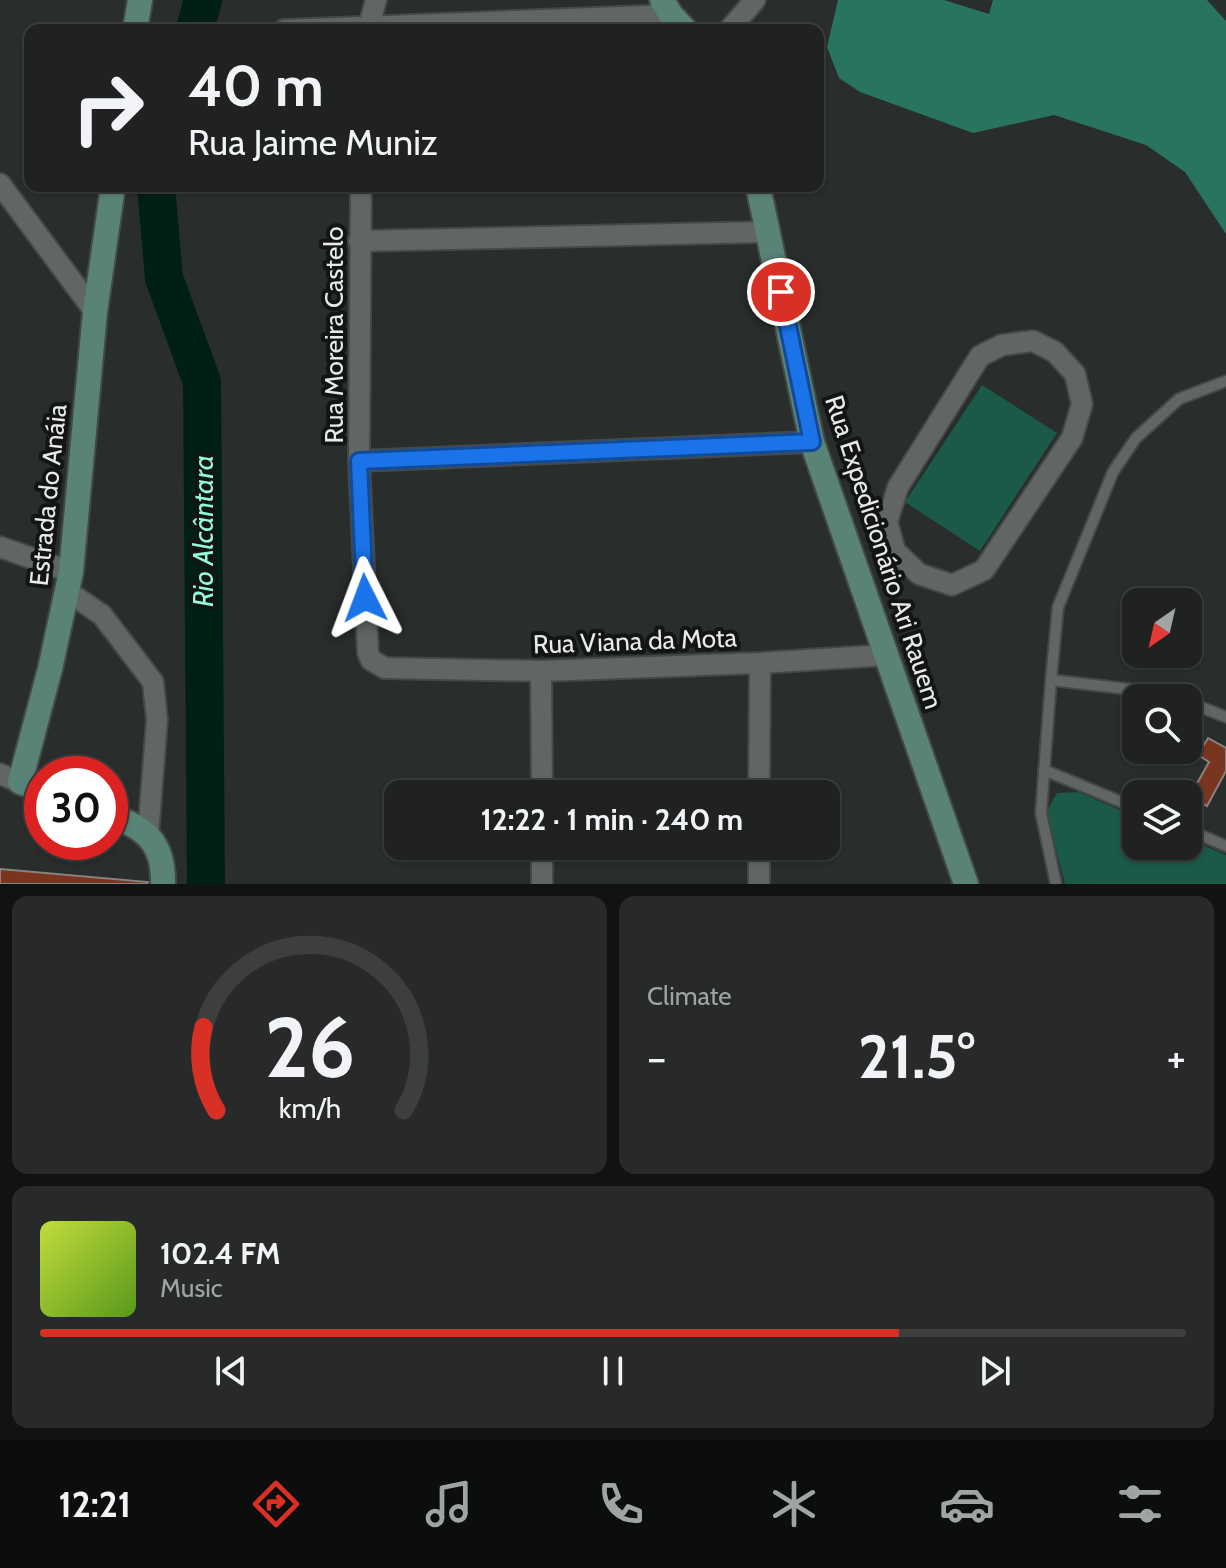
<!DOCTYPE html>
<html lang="en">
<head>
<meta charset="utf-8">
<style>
	:root { --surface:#1f2220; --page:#272a29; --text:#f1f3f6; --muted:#a1a4a5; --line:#3c3f3e; --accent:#d93025 }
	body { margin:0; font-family:Cabin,sans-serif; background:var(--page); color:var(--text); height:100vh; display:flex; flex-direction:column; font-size:30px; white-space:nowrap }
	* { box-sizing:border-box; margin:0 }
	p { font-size:26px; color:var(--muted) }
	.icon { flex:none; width:44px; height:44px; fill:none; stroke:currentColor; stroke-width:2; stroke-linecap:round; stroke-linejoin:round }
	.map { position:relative; height:884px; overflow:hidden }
	.drawer { display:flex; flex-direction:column; gap:12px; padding:12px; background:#111312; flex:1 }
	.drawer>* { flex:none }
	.banner { position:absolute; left:24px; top:24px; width:800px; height:168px; border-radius:16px; box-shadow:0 2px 6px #0004,0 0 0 2px var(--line); background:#1f2220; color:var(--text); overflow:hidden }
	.needle { width:52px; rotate:214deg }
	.controls { position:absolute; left:1122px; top:588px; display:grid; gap:16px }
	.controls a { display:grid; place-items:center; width:80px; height:80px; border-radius:16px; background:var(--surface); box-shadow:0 2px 6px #0004,0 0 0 2px var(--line); font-size:40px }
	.speed { position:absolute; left:24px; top:756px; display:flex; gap:16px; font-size:40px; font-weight:700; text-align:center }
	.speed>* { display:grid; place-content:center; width:104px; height:104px; border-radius:50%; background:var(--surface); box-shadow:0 2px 6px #0004,0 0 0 2px var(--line); line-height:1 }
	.speed .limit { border:12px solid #d22; background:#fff; color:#111 }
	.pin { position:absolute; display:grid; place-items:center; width:68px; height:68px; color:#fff; margin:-34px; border:4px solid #fff; border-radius:50%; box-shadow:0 2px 8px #0007 }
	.me { position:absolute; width:88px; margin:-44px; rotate:357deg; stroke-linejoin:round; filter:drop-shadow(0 0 6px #0008) }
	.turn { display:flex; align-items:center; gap:28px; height:168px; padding:0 32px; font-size:36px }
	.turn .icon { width:104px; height:104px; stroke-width:2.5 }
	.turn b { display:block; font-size:56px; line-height:68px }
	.big { font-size:60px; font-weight:800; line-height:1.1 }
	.drawer .widget { flex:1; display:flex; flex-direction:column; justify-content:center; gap:12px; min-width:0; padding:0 28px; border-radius:16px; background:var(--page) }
	.drawer .dial { align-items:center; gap:0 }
	.dial svg { height:208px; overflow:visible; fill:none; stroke:var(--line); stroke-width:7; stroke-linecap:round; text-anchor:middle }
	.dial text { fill:var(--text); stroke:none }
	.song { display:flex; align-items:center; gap:24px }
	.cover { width:96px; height:96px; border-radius:12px; background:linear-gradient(135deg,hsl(70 70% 55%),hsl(90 70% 35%)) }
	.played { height:8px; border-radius:4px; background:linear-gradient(90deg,var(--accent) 75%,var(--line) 75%) }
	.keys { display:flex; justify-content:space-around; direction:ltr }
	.heat { display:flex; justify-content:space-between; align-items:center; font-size:44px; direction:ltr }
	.drawer .tiles { flex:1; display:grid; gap:12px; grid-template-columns:1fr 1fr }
	.widget:last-child { grid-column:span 2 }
	.trip { position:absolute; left:384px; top:780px; width:456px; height:80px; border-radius:16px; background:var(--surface); box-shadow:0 2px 6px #0004,0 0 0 2px var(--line); font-weight:800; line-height:80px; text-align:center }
	.menu { display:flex; height:128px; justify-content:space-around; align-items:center; background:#0c0e0d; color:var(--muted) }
	.menu .icon { width:56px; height:56px }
	.menu .active { color:var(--accent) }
	.menu b { font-size:36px; color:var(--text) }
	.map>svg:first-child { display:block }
</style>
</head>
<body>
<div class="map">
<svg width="1226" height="884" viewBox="0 0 1226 884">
	<rect width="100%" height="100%" fill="#292d2b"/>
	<g fill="#1b5948">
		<polygon points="982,385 1057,433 980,551 905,502"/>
		<polygon points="1078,792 1136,817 1136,846 1188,846 1188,839 1226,855 1226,884 1065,884 1046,812 1057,793"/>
	</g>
	<polygon fill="#28745f" points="838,0 944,0 989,14 993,0 1207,0 1226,21 1226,234 1185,172 1146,145 1054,115 973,133 860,92 839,78 827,47"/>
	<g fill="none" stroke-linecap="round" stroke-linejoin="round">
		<g stroke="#001f16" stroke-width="38">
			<polyline points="195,30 203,0"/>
			<polyline points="156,186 164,278 202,382 206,884"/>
		</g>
	</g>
	<g fill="#7a351e" stroke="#888381" stroke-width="2">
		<polygon points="1208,738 1226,748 1226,771 1207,806 1190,796 1209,762 1198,755"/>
		<polygon points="0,869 148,882 147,884 0,884"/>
	</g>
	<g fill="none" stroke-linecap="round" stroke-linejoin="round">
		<defs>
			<g id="lane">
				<polyline points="1051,680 1058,607 1113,472 1136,438 1179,399 1226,381"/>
				<polyline points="1188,702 1226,717"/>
				<polyline points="1044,770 1136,808"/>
				<polyline points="1188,830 1226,846"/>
				<polyline points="1056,884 1041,813 1051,680 1128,689 1170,698"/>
			</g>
			<g id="street">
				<polyline points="284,30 671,15"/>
				<polyline points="368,30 376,0"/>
				<polyline points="729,30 755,0"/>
				<polyline points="0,184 95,312"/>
				<polyline points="361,186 359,461 368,653 371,660 385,668 541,671 760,663 887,655"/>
				<polyline points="359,241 768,232"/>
				<polygon points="1033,341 1055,352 1075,374 1082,404 1072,438 984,570 952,585 919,574 895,551 887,522 898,487 980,356 1002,345"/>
				<polyline points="359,461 812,442"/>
				<polyline points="0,547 71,572"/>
				<polyline points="67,591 102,615 153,682 157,720 148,835"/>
				<polyline points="541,671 542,794"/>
				<polyline points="0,774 20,782"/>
				<polyline points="759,794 760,663"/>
				<polyline points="542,846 542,884"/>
				<polyline points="759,884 759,846"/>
			</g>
			<g id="secondary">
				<polyline points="662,0 671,15 685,30"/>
				<polyline points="135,30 140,0"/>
				<polyline points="758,186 812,442 966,884"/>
				<polyline points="42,790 20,782 50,669 71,572 95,312 113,186"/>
				<path d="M110 815C146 828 164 843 163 884"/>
			</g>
		</defs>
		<use href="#lane" stroke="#444847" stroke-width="14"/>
		<use href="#street" stroke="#444847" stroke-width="24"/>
		<use href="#secondary" stroke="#444847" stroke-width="28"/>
		<use href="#lane" stroke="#616664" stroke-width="10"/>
		<use href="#street" stroke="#616664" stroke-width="20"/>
		<use href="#secondary" stroke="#5a8378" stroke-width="24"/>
	</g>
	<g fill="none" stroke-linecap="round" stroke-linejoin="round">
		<defs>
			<polyline id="route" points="365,598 359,461 812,442 781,292"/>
		</defs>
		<use href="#route" stroke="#114b97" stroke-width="20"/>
		<use href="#route" stroke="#1a73e8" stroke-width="14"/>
	</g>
	<g text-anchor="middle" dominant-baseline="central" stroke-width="8" stroke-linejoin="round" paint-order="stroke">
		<g font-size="26" fill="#e7eae9" stroke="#131414">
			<text transform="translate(334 335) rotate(-90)">Rua Moreira Castelo</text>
			<text transform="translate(48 495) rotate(-84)">Estrada do Anáia</text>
			<text transform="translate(884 552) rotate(72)">Rua Expedicionário Ari Rauem</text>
			<text transform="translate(635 641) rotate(-2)">Rua Viana da Mota</text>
		</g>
		<g font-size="28" font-style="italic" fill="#95fbda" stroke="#131414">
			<text transform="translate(203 531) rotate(-90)">Rio Alcântara</text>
		</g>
	</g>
</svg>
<div class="controls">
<a><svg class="needle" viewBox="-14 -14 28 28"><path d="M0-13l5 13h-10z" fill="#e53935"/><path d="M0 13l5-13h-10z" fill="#a1a4a5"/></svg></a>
<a><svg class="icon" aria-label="search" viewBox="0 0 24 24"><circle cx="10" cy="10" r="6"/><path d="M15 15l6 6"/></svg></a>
<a><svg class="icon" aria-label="layers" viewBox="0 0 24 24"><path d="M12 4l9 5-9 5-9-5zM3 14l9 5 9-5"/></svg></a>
</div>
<div class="speed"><div class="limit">30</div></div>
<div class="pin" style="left:781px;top:292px;background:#d93025"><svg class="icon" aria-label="arrive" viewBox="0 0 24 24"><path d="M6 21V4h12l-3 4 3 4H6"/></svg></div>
<svg class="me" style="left:365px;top:598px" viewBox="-20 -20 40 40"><path d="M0-17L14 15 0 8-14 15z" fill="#1a73e8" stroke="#fff" stroke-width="4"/></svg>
<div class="trip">12:22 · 1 min · 240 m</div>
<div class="banner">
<div class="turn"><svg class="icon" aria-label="right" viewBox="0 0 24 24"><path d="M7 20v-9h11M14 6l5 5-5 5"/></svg><div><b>40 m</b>Rua Jaime Muniz</div></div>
</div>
</div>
<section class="drawer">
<div class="tiles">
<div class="widget dial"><svg viewBox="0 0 100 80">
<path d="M14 69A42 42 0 1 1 86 69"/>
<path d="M14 69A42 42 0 0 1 9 37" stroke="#d93025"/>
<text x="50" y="56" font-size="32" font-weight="700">26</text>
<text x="50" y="72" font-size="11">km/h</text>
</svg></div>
<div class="widget"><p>Climate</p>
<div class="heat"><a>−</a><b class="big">21.5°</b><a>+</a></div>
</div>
<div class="widget">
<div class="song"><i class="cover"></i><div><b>102.4 FM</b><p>Music</p></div></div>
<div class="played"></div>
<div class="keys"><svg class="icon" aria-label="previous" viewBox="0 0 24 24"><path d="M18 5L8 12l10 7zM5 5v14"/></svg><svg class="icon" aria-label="pause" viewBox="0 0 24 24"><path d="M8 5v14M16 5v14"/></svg><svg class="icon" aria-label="next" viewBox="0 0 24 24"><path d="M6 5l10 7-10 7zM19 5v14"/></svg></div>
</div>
</div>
</section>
<nav class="menu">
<b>12:21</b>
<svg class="icon active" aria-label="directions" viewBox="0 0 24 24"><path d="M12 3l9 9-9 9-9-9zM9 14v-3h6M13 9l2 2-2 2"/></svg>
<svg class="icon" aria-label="music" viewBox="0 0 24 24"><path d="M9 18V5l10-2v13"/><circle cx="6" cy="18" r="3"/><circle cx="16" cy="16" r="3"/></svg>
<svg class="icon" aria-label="phone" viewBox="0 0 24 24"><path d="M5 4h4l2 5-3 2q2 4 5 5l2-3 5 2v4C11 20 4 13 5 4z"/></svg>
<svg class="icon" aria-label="climate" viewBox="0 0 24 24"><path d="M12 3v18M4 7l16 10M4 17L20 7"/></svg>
<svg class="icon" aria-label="car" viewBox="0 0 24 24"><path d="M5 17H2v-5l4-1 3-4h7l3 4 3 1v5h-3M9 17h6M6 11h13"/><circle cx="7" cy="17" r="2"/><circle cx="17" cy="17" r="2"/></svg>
<svg class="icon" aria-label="filters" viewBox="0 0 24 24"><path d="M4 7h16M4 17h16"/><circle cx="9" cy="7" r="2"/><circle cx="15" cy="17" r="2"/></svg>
</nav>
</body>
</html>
